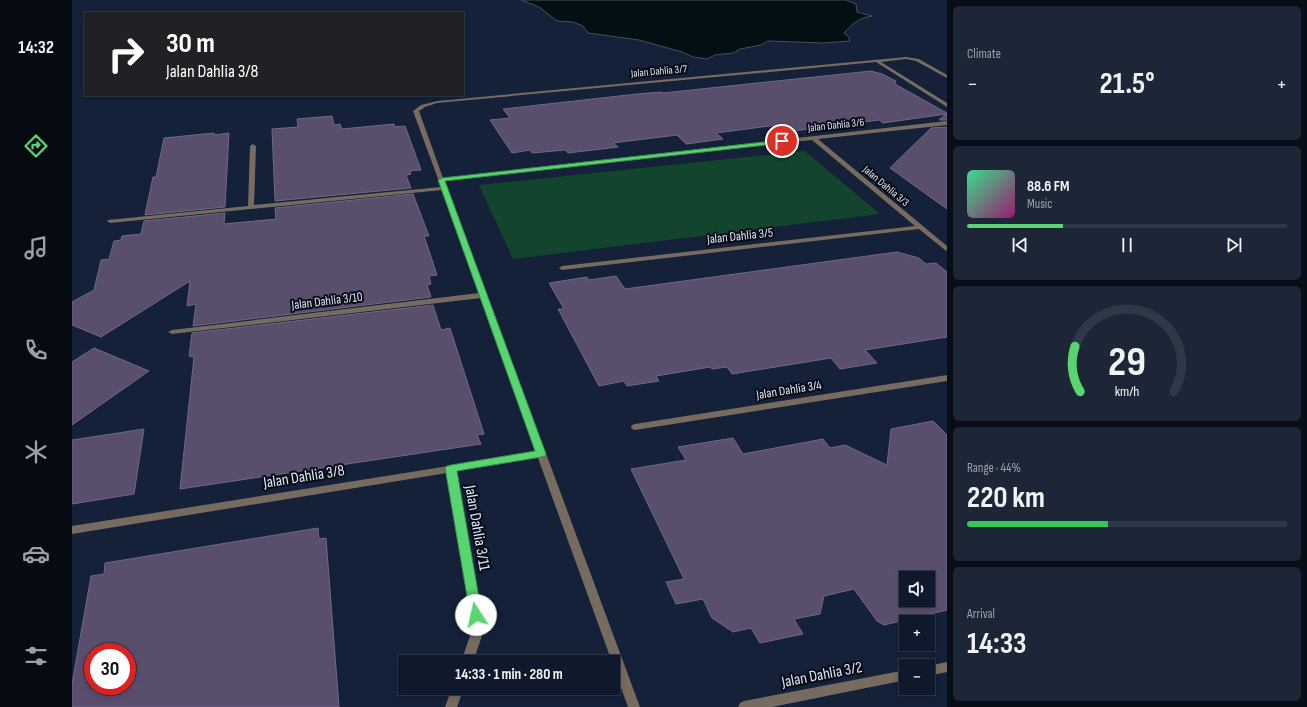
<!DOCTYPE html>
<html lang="en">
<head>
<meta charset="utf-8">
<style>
	:root { --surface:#0f192b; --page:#1d2637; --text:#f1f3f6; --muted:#9ba0a9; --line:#2f3847; --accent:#58d570 }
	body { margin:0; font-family:"Sofia Sans Condensed",sans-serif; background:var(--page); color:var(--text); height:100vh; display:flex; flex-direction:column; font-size:15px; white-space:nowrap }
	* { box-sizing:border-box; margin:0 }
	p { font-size:13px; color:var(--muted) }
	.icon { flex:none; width:22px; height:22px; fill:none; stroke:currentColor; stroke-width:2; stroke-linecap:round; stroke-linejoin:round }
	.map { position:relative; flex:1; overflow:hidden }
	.sheet { display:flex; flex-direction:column; gap:6px; padding:6px; background:#080e18; width:360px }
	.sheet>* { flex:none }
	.guide { position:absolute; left:12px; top:12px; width:380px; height:84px; border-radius:0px; box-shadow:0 2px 6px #0003,0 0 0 1px var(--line); background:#202124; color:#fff; overflow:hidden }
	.tools { position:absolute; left:827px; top:571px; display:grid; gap:8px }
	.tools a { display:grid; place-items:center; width:36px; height:36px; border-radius:0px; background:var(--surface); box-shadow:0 2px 6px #0003,0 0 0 1px var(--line); font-size:20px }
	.speed { position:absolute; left:12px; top:643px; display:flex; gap:8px; font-size:20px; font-weight:700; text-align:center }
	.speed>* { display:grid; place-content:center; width:52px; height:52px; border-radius:50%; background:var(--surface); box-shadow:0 2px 6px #0003,0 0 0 1px var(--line); line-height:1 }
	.speed .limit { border:6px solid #d22; background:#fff; color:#111 }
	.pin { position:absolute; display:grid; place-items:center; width:34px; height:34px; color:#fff; margin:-17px; border:2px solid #fff; border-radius:50%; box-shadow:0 1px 4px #0007 }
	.me { position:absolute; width:44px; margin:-22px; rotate:350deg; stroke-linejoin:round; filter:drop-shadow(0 0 3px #0008) }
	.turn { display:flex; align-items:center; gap:14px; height:84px; padding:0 16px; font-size:18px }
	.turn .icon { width:52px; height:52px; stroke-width:2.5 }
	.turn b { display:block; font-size:28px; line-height:34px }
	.big { font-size:30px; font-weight:700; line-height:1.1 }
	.sheet .card { flex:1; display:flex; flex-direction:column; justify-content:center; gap:6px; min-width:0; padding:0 14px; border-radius:6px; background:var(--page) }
	.sheet .dial { align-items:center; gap:0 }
	.dial svg { height:104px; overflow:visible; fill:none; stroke:var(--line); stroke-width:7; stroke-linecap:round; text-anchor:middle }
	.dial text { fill:var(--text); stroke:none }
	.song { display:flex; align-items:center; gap:12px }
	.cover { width:48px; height:48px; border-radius:6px; background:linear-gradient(135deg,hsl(150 70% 55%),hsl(320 70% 35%)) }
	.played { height:4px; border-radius:2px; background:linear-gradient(90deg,var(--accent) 30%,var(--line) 30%) }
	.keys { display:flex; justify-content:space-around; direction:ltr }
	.heat { display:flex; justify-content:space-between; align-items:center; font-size:22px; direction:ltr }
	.charge { height:6px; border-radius:3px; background:linear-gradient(90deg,#34c759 44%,var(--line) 0) }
	.trip { position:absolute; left:326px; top:655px; width:222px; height:40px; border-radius:0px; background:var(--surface); box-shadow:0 2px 6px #0003,0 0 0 1px var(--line); font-weight:700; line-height:40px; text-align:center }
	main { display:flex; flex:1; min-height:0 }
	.tabs { display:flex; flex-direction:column; width:72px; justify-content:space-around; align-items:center; background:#060a11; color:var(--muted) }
	.tabs .icon { width:28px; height:28px }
	.tabs .on { color:var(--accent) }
	.tabs b { font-size:18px; color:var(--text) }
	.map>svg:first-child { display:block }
</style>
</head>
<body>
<main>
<nav class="tabs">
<b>14:32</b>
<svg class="icon on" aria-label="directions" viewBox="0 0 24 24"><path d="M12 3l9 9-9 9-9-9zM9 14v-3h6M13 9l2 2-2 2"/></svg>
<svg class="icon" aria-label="music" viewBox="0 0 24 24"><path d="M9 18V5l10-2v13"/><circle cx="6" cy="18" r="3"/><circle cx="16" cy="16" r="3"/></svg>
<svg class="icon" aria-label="phone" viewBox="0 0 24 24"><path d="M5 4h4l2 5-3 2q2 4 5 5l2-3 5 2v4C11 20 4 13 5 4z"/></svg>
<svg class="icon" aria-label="climate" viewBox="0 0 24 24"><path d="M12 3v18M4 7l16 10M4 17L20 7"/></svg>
<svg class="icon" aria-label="car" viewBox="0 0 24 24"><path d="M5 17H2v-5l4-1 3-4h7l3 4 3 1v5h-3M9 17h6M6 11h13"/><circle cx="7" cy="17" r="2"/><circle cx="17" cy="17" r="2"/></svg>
<svg class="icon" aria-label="filters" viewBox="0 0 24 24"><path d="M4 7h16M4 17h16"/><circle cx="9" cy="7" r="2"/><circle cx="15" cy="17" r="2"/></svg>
</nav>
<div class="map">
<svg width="875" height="707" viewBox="0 0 875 707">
	<rect width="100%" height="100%" fill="#142139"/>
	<polygon fill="#13452e" points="733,151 808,214 441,259 407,185"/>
	<path fill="#021013" stroke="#445158" d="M449 0H774L784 4 785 12 800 16C787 18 781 23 772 33L776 36 778 41 751 43 696 41 689 45 668 49 661 53 643 55 635 59 621 57 610 52 567 40 516 33 511 26 501 22 485 21 467 7Z"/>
	<g fill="#594e6c" stroke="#726786" fill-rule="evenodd">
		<polygon points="799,71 810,74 824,81 823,84 875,113 875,120 867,120 874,114 811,123 807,120 721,131 713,124 644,133 651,139 614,144 605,135 541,143 546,147 496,153 493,150 460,153 458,150 440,153 418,120 438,118 431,109 565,94 589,92 591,93"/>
		<polygon points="260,116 262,125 268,124 270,129 322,124 323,127 333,126 349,170 338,171 339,174 334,175 339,188 203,201 200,129 226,127 225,119"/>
		<polygon points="875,127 875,209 818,168 859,128"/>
		<polygon points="142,133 142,135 157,133 153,207 73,215 81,177 84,177 92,138"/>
		<polygon points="341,194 357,236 352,236 365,275 357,276 359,284 355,285 359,297 121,326 124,304 115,306 118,281 29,337 0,325 0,302 22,290 29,260 37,259 42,241 49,240 50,236 69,234 72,221 153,213 152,224 204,219 203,208"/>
		<polygon points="825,252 847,258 854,264 864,263 875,272 875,337 793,350 805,363 768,369 759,358 660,374 655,367 640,369 638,367 584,376 587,381 555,386 552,381 527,386 486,309 492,309 477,283 515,277 517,280 544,276 553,289"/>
		<polygon points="361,305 369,330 378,328 412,434 405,435 409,444 108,489 122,357 117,356 120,333"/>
		<polygon points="22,348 77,371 0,425 0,362"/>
		<path d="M861 421 875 435V610L812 625 805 621 782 589 752 596 748 614 722 619 731 634 688 643 679 628 661 632 640 618 631 599 604 604 594 582 612 579 559 469 614 460 606 447 661 438 671 454 751 439 758 448 773 445 815 465 819 429ZM834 578H856V600H834Z"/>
		<polygon points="72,429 62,494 0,504 0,440"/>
		<path d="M246 528 247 539 254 538 267 707H0V684L19 576 32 574 33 563ZM21 652H55V686H21Z"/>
	</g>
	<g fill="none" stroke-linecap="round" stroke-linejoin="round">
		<g fill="#776b60" fill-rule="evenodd">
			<polygon points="834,57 847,59 875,75 875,78 844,61 834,59 809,62 875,103 875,107 804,62 365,103 353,107 347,111 371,178 875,121 875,125 746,139 875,246 875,251 873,250 847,229 490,270 487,268 490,266 843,226 740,140 373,181 568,707 556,707 541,666 541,662 540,662 466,458 384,471 412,630 401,662 389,662 400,630 375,473 0,534 0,526 464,452 409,298 100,334 96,332 100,330 407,293 370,190 38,223 35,221 36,220 176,206 178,146 181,144 184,146 182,205 369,187 341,111 349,105 365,101"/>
			<polygon points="875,375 875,381 563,430 560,429 559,427 560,425 563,424"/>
			<polygon points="875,662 875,672 856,676 855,666"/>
			<polygon points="834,670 834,680 700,707 666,707 668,703 672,701"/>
			<polygon points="380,688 392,688 385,707 373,707"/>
		</g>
	</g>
	<polygon fill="#58d570" stroke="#398a49" points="710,140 712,140 712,143 373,181 474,454 473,456 469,457 385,471 410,615 408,619 404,620 399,619 373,468 375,466 379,465 463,451 366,180 370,178"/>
	<g text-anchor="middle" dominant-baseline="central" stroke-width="4" stroke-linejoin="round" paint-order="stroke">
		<g font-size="11" fill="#dfe8f9" stroke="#060b15">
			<text transform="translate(587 71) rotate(-5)">Jalan Dahlia 3/7</text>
			<text transform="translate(764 125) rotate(-6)">Jalan Dahlia 3/6</text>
			<text transform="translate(814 186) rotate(40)">Jalan Dahlia 3/3</text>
		</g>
		<g font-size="13" fill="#dfe8f9" stroke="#060b15">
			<text transform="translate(668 236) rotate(-6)">Jalan Dahlia 3/5</text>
			<text transform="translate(255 301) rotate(-7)">Jalan Dahlia 3/10</text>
			<text transform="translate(717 390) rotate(-9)">Jalan Dahlia 3/4</text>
		</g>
		<g font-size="16" fill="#dfe8f9" stroke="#060b15">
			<text transform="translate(232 477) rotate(-9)">Jalan Dahlia 3/8</text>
			<text transform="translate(405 528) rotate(80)">Jalan Dahlia 3/11</text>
			<text transform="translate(750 675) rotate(-11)">Jalan Dahlia 3/2</text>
		</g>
	</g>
</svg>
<div class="tools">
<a><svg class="icon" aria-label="sound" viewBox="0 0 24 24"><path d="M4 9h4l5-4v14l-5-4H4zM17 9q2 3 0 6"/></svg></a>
<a>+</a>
<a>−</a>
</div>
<div class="speed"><div class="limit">30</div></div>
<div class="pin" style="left:710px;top:141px;background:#d93025"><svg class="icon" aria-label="arrive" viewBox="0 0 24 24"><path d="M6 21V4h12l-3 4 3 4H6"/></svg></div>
<svg class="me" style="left:404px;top:615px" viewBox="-20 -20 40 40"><circle r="19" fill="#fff"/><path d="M0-13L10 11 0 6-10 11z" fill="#58d570"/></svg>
<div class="trip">14:33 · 1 min · 280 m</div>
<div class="guide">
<div class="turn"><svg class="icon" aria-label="right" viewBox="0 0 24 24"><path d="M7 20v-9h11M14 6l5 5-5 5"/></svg><div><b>30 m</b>Jalan Dahlia 3/8</div></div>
</div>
</div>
<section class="sheet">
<div class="card"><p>Climate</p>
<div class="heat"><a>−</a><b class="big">21.5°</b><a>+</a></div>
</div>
<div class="card">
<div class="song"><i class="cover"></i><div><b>88.6 FM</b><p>Music</p></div></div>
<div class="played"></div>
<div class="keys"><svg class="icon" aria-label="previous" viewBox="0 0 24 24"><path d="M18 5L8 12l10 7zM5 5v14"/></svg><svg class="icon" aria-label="pause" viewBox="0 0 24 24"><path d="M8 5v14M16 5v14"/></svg><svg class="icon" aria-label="next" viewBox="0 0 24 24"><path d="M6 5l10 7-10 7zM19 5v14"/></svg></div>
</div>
<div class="card dial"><svg viewBox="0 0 100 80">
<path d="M14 69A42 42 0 1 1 86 69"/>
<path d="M14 69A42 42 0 0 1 10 34" stroke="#58d570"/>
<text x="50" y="56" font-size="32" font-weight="700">29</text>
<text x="50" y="72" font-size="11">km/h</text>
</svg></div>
<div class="card"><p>Range · 44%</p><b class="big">220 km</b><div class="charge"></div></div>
<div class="card"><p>Arrival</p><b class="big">14:33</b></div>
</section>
</main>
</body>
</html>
